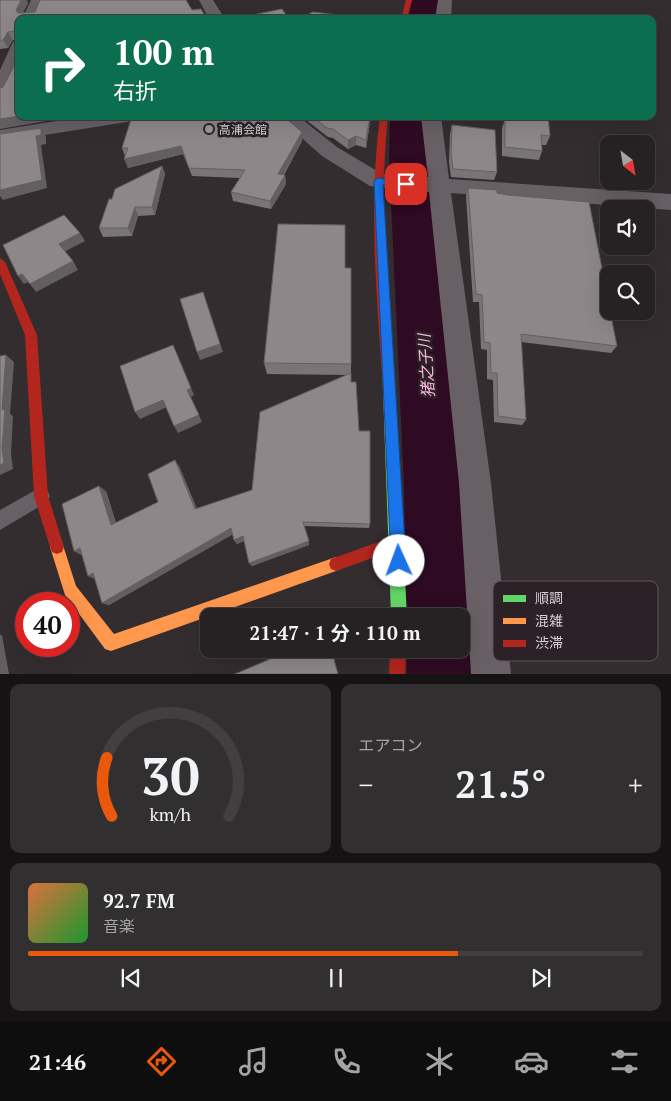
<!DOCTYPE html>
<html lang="ja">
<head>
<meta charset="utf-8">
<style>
	:root { --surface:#262224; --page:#322f31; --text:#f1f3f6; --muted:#a4a4a6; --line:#423f41; --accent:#ea580c }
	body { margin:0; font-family:"PT Serif","Noto Sans JP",serif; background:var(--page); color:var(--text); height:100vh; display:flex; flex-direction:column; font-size:19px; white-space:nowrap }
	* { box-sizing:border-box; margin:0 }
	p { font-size:16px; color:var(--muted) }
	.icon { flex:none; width:28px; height:28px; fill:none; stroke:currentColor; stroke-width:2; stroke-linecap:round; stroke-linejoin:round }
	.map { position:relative; height:674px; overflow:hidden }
	.drawer { display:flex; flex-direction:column; gap:10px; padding:10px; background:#151314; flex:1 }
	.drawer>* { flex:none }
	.top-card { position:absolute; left:15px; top:15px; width:641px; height:105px; border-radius:10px; box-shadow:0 5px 20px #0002,0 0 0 1px var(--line); background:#0b6e4f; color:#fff; overflow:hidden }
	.needle { width:32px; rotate:149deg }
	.tools { position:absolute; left:600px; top:135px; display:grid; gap:10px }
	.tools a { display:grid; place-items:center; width:55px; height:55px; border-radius:10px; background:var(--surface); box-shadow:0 5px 20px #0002,0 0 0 1px var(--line); font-size:25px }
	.speed { position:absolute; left:15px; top:592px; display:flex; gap:10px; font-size:25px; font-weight:700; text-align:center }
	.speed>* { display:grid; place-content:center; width:65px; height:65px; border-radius:50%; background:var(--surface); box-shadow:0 5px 20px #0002,0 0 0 1px var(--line); line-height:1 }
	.speed .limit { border:8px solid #d22; background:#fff; color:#111 }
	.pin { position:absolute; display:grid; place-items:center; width:42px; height:42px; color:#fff; margin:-21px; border-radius:10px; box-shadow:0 2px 8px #0006 }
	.me { position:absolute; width:55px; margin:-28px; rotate:358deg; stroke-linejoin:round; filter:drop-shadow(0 0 4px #0008) }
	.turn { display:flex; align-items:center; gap:18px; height:105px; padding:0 15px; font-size:22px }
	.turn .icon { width:65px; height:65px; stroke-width:2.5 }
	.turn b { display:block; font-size:35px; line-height:42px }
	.big { font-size:38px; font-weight:700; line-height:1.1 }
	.drawer .widget { flex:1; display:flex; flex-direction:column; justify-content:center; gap:8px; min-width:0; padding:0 18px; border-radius:10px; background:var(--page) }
	.drawer .dial { align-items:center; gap:0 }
	.dial svg { height:130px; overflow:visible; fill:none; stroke:var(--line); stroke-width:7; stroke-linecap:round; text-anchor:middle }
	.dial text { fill:var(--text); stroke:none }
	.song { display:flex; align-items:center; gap:15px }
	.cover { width:60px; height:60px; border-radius:8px; background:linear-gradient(135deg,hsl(20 70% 55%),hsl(130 70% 35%)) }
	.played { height:5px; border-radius:2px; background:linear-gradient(90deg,var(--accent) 70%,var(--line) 70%) }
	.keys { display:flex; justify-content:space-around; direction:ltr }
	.heat { display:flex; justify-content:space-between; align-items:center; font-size:28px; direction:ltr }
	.drawer .tiles { flex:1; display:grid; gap:10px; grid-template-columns:1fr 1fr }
	.widget:last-child { grid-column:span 2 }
	.trip { position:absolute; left:200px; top:608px; width:270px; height:50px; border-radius:10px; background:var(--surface); box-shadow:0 5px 20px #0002,0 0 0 1px var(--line); font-weight:700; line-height:50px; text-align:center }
	.tab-bar { display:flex; height:80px; justify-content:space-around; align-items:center; background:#0f0e0e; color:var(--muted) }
	.tab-bar .icon { width:35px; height:35px }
	.tab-bar .current { color:var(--accent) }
	.tab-bar b { font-size:22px; color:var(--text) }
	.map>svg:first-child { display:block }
</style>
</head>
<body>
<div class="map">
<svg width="671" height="674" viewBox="0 0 671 674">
	<rect width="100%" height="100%" fill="#332d30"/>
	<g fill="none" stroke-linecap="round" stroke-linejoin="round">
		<g fill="#2f0a23" fill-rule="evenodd">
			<polygon points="412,0 442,0 438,19 408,19"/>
			<polygon points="390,116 428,116 429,158 468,486 480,616 474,630 482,649 485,674 407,674 406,649 461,649 461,616 406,616 404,486 389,158"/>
		</g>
		<polygon fill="#686065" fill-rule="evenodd" points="41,487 47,490 50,496 47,502 0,530 0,510"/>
		<g fill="#686065" fill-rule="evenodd">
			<polygon points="31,0 45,0 38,19 22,19"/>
			<polygon points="199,0 213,0 225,19 209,19"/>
			<polygon points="438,0 452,0 451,19 435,19"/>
			<path d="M19 41C19 61 18 78 6 95L0 97V70L11 46 13 42Z"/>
			<polygon points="88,116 136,116 134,120 127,122 0,142 0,130"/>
			<polygon points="277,116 298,116 337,147 382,174 428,177 421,116 441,116 449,179 671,194 671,210 451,193 491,483 511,674 471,674 459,483 429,192 370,186 322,156"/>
		</g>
		<polygon fill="#63d668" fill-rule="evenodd" points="389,385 393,386 395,390 407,616 391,616 383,390 385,386"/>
		<polygon fill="#ff974d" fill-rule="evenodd" points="57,540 62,542 76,586 114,634 336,557 341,559 343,564 341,569 336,571 111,651 105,649 65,595 50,547 52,542"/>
		<g fill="#b3261e" fill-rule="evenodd">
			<polygon points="406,0 412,0 407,19 401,19"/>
			<path d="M380 116H388C378 208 388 298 395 390L393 394 389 395 385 394 383 390C377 298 368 208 380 116Z"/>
			<polygon points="0,258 5,262 37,335 48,496 64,547 62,552 57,554 52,552 50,547 34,496 25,335 0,274"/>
			<polygon points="398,535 403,537 405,542 403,547 336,571 331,569 329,564 331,559"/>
			<polygon points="390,649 406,649 405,674 389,674"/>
		</g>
	</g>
	<g fill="#797477">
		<polygon points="0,0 28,3 23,12 19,116 3,87 13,68 16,47 16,40 13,40 8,48 0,49"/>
		<polygon points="301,116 371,116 366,148 356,145 348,149 333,138 328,137"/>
		<polygon points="504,116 548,116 550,136 546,145 542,145 542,151 539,160 502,156 502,128 504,122"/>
		<polygon points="452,125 497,172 494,180 451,177 449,162 450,134"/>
		<polygon points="302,132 302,141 284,175 285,175 286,184 271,209 233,201 231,192 240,178 192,176 183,154 128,168 125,156 122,148"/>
		<polygon points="162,166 165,174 155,215 138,216 132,236 103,237 99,228 112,199"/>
		<polygon points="468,188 497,193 617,346 611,353 521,342 526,420 522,425 494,422 493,380 487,379 487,350 481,349 479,302 473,302 466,196"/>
		<polygon points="345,268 351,364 351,382 359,431 370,524 369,528 304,526 309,545 252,566 249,563 244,541 237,544 234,540 233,534 109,605 102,603 95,578 88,576 82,554 74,551 106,491 116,523 158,502 179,466 197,509 252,490 346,375 267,374 264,363"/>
	</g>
	<g fill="#635e61">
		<polygon points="21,0 27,0 28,3 20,18 16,10"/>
		<polygon points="8,32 13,40 8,48 3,40"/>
		<polygon points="19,116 75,116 0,129 0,119"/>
		<polygon points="370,116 371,116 366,148 366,140"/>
		<polygon points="41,128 46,137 46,144 41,145 47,188 3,200 0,196 0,190"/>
		<polygon points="302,132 302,141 279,182 278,174"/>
		<polygon points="356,136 356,145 348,149 348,140"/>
		<polygon points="181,146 183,154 128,168 124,159"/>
		<polygon points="162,166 165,174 155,215 152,207"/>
		<polygon points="285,175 286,184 271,209 270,201"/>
		<polygon points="135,207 138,216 132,236 128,228"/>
		<polygon points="80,233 85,241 64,252 59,244"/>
		<polygon points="73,261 78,270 36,292 30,284"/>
		<polygon points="22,274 28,282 24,284 18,276"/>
		<polygon points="203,292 223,352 200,360 197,352"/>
		<polygon points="173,345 194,395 191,397 202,422 178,433 174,426"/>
		<polygon points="6,355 14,362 10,414 13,416 11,454 13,469 0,475 0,465 2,448 2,410"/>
		<polygon points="163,400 167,407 140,419 135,412"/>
		<polygon points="175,460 179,466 199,514 195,509"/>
		<polygon points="99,486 106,491 118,530 111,525"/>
		<polygon points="231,528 235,533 109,605 102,603"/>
		<polygon points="243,536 246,540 237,544 234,540"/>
		<polygon points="309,541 309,545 252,566 249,563"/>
		<polygon points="80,548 88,551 81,555 74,551"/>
		<polygon points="93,573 95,579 88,576"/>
		<polygon points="0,635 2,635 9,674 0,674"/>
	</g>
	<g fill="#8d878a" stroke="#635e61">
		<polygon points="0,0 21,0 16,10 18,13 35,12 40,0 186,0 192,10 201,9 207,19 19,19 19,116 0,119 0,88 3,87 13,68 16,47 16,31 8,32 3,40 0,40"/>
		<polygon points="282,9 289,19 233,19"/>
		<polygon points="313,12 356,17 355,19 306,19 309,14"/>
		<polygon points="132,116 283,116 302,132 278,174 285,175 270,201 231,192 245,170 189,168 181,146 124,159 128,148 122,148"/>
		<polygon points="312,116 370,116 366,140 356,136 348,140 333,129 327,128"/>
		<polygon points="507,116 548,116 550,136 541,135 542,151 505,147 505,119 507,119"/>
		<polygon points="452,125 495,130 497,172 453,169 451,153"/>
		<polygon points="41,128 41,135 36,136 42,180 0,190 0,134"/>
		<polygon points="162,166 152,207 135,207 128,228 99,228 109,199 112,199 115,189"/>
		<polygon points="468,188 497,190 497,193 508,195 589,202 609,304 609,311 610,311 617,346 521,334 526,420 498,416 497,373 491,373 490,343 484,342 482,295 476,294"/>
		<polygon points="64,215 80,233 59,244 73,261 30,284 22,274 18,276 3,245"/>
		<polygon points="278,224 345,225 345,268 351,268 351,364 264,363"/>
		<polygon points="203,292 220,344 197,352 180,299"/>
		<polygon points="173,345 191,388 187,390 199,415 174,426 163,400 135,412 120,366"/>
		<polygon points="6,355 2,410 5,409 2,448 4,463 0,465 0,356"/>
		<polygon points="351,373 351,382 356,382 359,431 370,431 370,524 303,522 309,541 249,563 243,536 234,540 231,528 102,603 93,573 88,576 80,548 74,551 62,504 99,486 111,525 158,502 148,474 175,460 195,509 252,490 260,412"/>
		<polygon points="321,613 322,616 312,616"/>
		<polygon points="288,649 331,649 338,674 235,674 289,651"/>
	</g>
	<polygon fill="#1a73e8" stroke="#114b97" points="378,178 406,181 411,184 406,187 383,185 406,561 404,566 399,568 393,566 391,561 374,181"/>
	<circle fill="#9e969a" stroke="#2c2127" stroke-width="2" cx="209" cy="129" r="5"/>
	<g text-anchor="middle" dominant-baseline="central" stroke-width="5" stroke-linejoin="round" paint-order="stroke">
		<g font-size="12" fill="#d7cfd3" stroke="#2c2127" text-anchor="start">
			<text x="219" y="129">高浦会館</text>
		</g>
		<g font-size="16" font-style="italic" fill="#feb3df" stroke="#2c2127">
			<text transform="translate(426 366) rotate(-94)">猪之子川</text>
		</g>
	</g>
	<rect x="493" y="581" width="165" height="80" rx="8" fill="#2c2127" stroke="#5f555b" stroke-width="1"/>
	<rect x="503" y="595" width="23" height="7" fill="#63d668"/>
	<rect x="503" y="618" width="23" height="6" fill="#ff974d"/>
	<rect x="503" y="640" width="23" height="7" fill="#b3261e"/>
	<g font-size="14" fill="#d7cfd3">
		<text x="535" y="603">順調</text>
		<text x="535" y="626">混雑</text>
		<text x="535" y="648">渋滞</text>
	</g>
</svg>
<div class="tools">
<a><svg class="needle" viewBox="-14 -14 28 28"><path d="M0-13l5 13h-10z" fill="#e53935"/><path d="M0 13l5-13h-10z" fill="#a4a4a6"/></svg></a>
<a><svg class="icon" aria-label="sound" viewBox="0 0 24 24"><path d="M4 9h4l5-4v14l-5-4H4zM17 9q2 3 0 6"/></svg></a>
<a><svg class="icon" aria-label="search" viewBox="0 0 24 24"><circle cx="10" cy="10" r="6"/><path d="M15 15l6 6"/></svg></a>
</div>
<div class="speed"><div class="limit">40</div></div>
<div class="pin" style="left:406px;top:184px;background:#d93025"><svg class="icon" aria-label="arrive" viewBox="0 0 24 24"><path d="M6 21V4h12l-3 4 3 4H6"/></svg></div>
<svg class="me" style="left:399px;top:561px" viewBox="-20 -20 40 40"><circle r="19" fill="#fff"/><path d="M0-13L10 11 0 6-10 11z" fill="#1a73e8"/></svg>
<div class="trip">21:47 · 1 分 · 110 m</div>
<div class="top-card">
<div class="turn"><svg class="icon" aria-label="right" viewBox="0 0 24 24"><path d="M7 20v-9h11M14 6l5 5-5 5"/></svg><div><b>100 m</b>右折</div></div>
</div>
</div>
<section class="drawer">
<div class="tiles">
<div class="widget dial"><svg viewBox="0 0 100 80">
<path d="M14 69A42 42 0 1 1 86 69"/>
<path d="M14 69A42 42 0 0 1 11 33" stroke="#ea580c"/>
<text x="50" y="56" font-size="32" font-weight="700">30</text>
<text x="50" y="72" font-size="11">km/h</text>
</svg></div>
<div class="widget"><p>エアコン</p>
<div class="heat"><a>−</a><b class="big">21.5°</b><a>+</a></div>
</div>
<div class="widget">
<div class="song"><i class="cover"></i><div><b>92.7 FM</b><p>音楽</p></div></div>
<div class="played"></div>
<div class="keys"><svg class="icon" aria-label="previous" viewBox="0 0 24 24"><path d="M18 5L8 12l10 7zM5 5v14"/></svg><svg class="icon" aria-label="pause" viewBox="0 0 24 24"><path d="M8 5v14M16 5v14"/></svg><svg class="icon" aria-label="next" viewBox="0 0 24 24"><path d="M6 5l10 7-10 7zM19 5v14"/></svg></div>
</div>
</div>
</section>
<nav class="tab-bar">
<b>21:46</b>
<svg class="icon current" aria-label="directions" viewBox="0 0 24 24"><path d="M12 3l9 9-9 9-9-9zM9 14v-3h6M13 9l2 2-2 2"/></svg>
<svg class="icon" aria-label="music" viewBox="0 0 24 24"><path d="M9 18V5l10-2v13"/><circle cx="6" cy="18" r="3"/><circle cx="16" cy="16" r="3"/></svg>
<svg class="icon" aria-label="phone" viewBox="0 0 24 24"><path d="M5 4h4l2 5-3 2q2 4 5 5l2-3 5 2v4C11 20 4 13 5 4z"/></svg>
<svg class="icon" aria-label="climate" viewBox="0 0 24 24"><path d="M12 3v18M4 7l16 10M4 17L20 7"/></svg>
<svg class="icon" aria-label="car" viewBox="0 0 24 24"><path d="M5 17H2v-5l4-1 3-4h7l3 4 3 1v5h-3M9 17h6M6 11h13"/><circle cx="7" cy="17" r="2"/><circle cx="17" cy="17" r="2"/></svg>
<svg class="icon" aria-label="filters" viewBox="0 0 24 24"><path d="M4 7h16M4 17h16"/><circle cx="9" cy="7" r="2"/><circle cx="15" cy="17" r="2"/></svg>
</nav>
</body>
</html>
